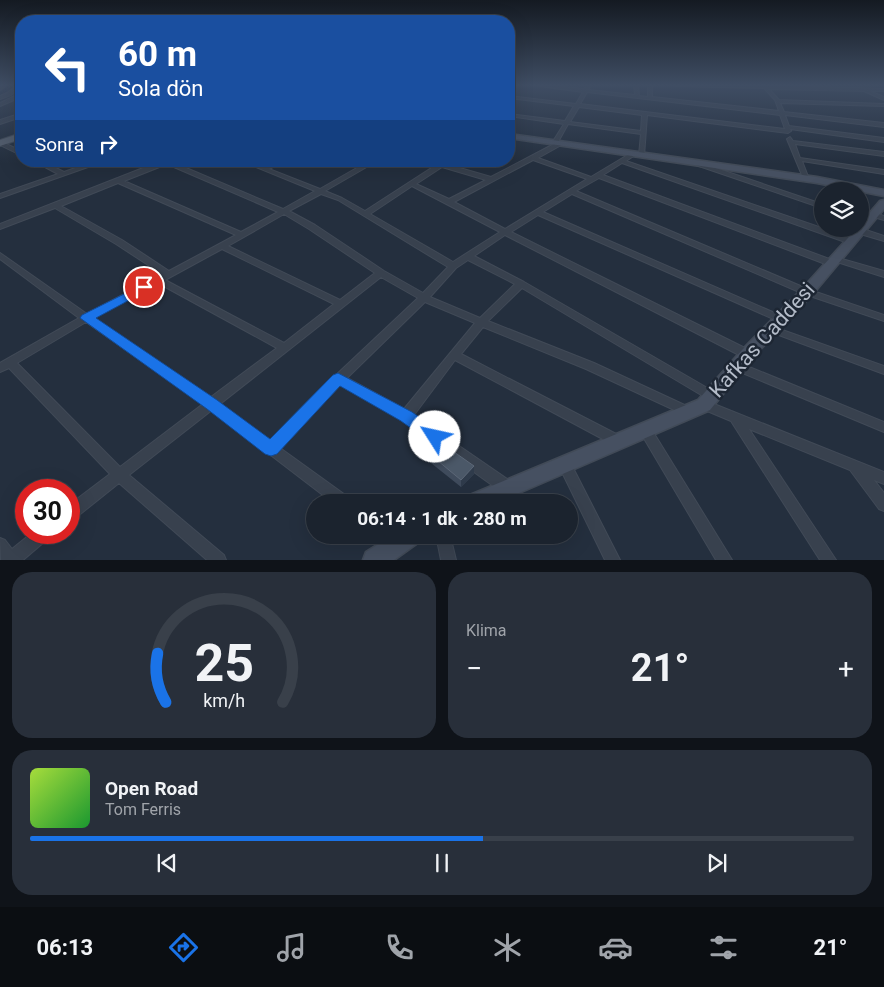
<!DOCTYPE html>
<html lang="tr">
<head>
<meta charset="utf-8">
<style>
	:root { --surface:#1b232e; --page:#282f3a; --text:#f1f3f6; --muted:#a0a4aa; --line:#39404a; --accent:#1a73e8 }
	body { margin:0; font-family:Roboto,sans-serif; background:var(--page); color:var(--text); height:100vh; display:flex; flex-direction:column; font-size:19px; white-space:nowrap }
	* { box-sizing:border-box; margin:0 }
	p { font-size:16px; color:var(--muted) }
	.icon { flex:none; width:28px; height:28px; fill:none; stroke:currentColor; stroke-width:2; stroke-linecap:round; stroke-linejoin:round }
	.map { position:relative; height:560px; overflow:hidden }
	.sheet { display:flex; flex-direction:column; gap:12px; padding:12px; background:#0f1319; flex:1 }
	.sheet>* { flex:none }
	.guide { position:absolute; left:15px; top:15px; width:500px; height:152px; border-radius:20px; box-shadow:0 5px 20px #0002,0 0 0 1px var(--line); background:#1a4fa0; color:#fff; overflow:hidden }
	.tools { position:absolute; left:814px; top:182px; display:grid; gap:10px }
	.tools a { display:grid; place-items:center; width:55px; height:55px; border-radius:50%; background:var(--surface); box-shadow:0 5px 20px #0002,0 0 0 1px var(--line); font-size:25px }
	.speed { position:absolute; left:15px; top:479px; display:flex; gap:10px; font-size:25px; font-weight:700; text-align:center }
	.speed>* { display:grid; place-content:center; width:65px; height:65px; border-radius:50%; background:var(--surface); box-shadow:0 5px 20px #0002,0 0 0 1px var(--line); line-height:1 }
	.speed .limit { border:8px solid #d22; background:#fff; color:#111 }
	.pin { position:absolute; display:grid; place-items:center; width:42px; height:42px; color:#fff; margin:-21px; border:2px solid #fff; border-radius:50%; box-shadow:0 1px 5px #0007 }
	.me { position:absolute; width:55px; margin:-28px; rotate:305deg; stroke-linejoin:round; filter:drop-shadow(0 0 4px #0008) }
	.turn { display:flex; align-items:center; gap:18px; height:105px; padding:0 20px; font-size:22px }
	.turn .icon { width:65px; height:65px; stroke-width:2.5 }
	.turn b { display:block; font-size:35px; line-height:42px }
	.then { display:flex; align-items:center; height:48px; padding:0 20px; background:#0003; gap:10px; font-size:19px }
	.big { font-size:38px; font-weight:700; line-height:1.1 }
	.sheet .widget { flex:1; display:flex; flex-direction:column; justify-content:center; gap:8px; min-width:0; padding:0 18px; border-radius:20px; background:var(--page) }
	.sheet .dial { align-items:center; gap:0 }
	.dial svg { height:130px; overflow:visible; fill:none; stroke:var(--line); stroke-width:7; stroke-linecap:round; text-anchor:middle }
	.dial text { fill:var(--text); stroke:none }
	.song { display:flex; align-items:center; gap:15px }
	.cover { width:60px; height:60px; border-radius:8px; background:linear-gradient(135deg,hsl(80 70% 55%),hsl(130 70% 35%)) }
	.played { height:5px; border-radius:2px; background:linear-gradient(90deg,var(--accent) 55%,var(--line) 55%) }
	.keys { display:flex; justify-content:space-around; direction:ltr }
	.heat { display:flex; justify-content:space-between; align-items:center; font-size:28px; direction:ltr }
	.sheet .tiles { flex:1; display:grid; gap:12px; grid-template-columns:1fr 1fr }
	.widget:last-child { grid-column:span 2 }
	.trip { position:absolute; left:306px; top:494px; width:272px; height:50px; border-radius:25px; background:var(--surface); box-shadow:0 5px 20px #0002,0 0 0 1px var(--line); font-weight:700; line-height:50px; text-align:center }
	.tab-bar { display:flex; height:80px; justify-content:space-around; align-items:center; background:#0b0e12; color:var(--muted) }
	.tab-bar .icon { width:35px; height:35px }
	.tab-bar .active { color:var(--accent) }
	.tab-bar b { font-size:22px; color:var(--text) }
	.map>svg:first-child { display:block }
</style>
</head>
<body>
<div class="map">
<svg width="884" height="560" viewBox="0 0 884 560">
	<rect width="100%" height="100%" fill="#242f3e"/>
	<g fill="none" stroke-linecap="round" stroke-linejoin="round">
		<polygon fill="#17263c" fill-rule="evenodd" points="9,85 16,85 0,96 0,91"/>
		<defs>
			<g id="street">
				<polygon points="2,85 7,85 0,90 0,87"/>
				<polygon points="18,85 21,85 21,87 11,95 0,99 0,96 7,93"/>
				<path d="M532 85H546L584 89 587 85H591L588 90 635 95 634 85H638L639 96 648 97V85H652V97L779 111 775 100 764 88 675 86 673 85H765L884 89V91H870L884 97V100L864 91 769 89 779 100 884 104V106L780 103 784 112 884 123V127L785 115 789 126 884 138V142L790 129 791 131 788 133 647 115 644 156 639 155 641 134 568 124 558 142H563V144L538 158 591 177 631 153H635V155L626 161 854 239 855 241 854 243H848L622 163 603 175 832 260V257H835L884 271V277L834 261 835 263 834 265H828L599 178 576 191 810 290 884 315V321L804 294 572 194 543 212 784 317 786 319 784 321H778L538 215 511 232 751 351 752 354 751 357 747 358 743 357 505 235 474 256 524 282 716 393 718 396 716 399 712 401 708 399 522 288 488 321 594 363 691 408 693 411 691 414 687 416 683 414 586 369 483 327 461 354 622 437 624 441 622 445 618 446 614 445 455 360 414 415 513 483 515 488 513 493 508 494 503 493 402 420 340 385 280 448 348 497 350 502H332L212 410 129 475 224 555 226 560H207L119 483 74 519 69 521V505L110 474 9 368 0 372V363L79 318 0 259V253L87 314 162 274 116 244 55 208 0 229V224L161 161H173L172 162 283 209 315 191 241 161H250L264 167 276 161H285L269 169 320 189 369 161H377L325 191 342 198 365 211 436 165 424 161 440 163 442 161H450L446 164 491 177 554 144 552 143 564 124 509 116V114L565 121 574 106 509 98V96L576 104 583 92ZM587 92 780 115 785 129 580 104ZM579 107 642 115 641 131 570 122ZM533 160 587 179 505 229 454 202ZM167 164 278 212 241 232 124 181ZM442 167 486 180 449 199 416 184ZM118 183 236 235 169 271 122 240 61 206ZM412 186 500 232 453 262 370 214ZM321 194 338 200 448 267 423 293 384 271 315 225 289 211ZM284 214 309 229 375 273 340 300 228 246ZM222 249 334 304 284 343 165 280ZM468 260 515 284 480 318 430 297 456 268ZM381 277 418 298 335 376 271 441 220 404ZM158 283 277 348 211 397 93 318ZM425 302 475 323 404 409 347 378ZM86 322 203 404 120 467 17 363Z"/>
				<polygon points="19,94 21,94 21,97 0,106 0,103"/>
				<polygon points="19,114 21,114 21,117 0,124 0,120"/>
				<polygon points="790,137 793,141 884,152 884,156 795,144 800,158 884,170 884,174 802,161 809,179 806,181 804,180 787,139"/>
				<polygon points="0,141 21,151 21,155 0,145"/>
				<polygon points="34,161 42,161 64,172 95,161 105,161 0,198 0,194 58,174"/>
				<polygon points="695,161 822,204 822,208 693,164 692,163"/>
				<polygon points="870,212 873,212 884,216 884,220 870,216"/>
				<polygon points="860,217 871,219 872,221 868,223 860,221"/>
				<polygon points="857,229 863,229 884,236 884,241 857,233 856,231"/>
				<polygon points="771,326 884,366 884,374 768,331 766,329 768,327"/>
				<polygon points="737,362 884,422 884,432 733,369 732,366 733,363"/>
				<polygon points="704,400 884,472 884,484 874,480 884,493 884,511 879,509 850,470 749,429 836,560 820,560 731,421 700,408 698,405 700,402"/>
				<polygon points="646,426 650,427 732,560 716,560 642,435 640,431 642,427"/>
				<polygon points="564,458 569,460 620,560 605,560 558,464 559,460"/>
				<polygon points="33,532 52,532 50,537 23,560 1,560 0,538 5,540 12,549"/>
				<polygon points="436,535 450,535 456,560 441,560"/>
			</g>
			<g id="secondary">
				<polygon points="509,134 817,177 884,190 884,196 817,183 509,138"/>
				<polygon points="884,200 884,209 812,295 752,358 710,410 498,502 467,502 470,495 698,400 742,350 802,289 856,229 860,229 860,224 880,201"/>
				<polygon points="393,535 422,535 419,542 394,560 363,560 366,552"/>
			</g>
			<polygon id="primary" points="18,134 21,134 21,139 0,146 0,140"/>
		</defs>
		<use href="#street" stroke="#414a57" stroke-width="2"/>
		<use href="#secondary" stroke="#414a57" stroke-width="3"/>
		<use href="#primary" stroke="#414a57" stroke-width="2"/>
		<use href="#street" fill="#38414e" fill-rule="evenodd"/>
		<use href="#secondary" fill="#465061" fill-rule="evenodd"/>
		<use href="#primary" fill="#56606e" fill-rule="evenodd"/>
	</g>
	<polygon fill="#3f4b5c" points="426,451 474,474 461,487 426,459"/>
	<polygon fill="#2f3b4b" points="474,466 474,474 461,487 461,480"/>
	<polygon fill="#4b5868" stroke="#5c6777" points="437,440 474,466 461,480 426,451"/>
	<linearGradient id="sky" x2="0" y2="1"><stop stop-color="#141a22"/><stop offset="0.52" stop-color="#3f4d63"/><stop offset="1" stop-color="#3f4d63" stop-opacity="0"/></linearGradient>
	<rect width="884" height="163" fill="url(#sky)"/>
	<polygon fill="#1a73e8" stroke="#114b97" points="144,284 148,285 150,287 148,290 96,318 217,400 270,439 333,375 338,373 412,412 441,432 443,437 441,442 435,444 430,442 401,421 340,386 277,454 271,456 265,454 207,409 80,318 82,315"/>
	<g text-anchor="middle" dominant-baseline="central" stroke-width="5" stroke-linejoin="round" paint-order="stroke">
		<g font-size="21" fill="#b4bcc9" stroke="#1d2633">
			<text transform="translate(762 340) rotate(-48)">Kafkas Caddesi</text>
		</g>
	</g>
</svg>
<div class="tools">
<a><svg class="icon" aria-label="layers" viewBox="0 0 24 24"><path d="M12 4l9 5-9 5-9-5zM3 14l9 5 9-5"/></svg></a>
</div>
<div class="speed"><div class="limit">30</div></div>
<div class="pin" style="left:144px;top:287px;background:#d93025"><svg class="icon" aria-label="arrive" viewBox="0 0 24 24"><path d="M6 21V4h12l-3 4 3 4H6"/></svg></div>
<svg class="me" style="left:435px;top:437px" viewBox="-20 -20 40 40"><circle r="19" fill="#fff"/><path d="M0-13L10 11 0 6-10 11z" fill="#1a73e8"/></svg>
<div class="trip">06:14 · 1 dk · 280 m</div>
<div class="guide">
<div class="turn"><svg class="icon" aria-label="left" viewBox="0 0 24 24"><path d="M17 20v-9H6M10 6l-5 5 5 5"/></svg><div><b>60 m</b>Sola dön</div></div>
<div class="then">Sonra<svg class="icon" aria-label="right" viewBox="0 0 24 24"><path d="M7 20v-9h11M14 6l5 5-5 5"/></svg></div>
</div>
</div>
<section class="sheet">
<div class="tiles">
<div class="widget dial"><svg viewBox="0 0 100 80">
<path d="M14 69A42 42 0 1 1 86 69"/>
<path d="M14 69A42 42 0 0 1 9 39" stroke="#1a73e8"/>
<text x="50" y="56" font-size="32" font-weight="700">25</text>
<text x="50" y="72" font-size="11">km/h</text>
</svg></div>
<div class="widget"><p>Klima</p>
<div class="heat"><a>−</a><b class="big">21°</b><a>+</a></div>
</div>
<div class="widget">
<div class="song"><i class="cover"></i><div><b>Open Road</b><p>Tom Ferris</p></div></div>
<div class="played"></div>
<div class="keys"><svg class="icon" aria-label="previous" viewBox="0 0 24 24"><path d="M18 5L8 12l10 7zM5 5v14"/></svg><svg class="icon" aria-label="pause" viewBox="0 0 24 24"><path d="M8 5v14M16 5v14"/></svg><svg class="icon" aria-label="next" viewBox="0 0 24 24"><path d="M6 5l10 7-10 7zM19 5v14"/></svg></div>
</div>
</div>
</section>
<nav class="tab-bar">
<b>06:13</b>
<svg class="icon active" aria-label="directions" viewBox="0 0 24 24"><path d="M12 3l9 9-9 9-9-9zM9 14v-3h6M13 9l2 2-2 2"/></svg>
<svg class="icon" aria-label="music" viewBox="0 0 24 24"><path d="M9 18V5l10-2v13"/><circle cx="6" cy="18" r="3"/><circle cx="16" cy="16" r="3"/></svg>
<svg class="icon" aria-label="phone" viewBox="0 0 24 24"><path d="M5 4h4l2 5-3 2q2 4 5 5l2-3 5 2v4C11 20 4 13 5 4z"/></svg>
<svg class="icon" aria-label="climate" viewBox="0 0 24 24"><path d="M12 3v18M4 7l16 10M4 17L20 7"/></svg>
<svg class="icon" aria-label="car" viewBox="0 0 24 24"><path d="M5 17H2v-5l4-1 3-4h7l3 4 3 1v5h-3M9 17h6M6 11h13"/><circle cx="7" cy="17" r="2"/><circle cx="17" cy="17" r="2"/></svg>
<svg class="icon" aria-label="filters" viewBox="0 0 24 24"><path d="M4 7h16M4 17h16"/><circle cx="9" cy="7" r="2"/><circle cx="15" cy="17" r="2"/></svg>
<b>21°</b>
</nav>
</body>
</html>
